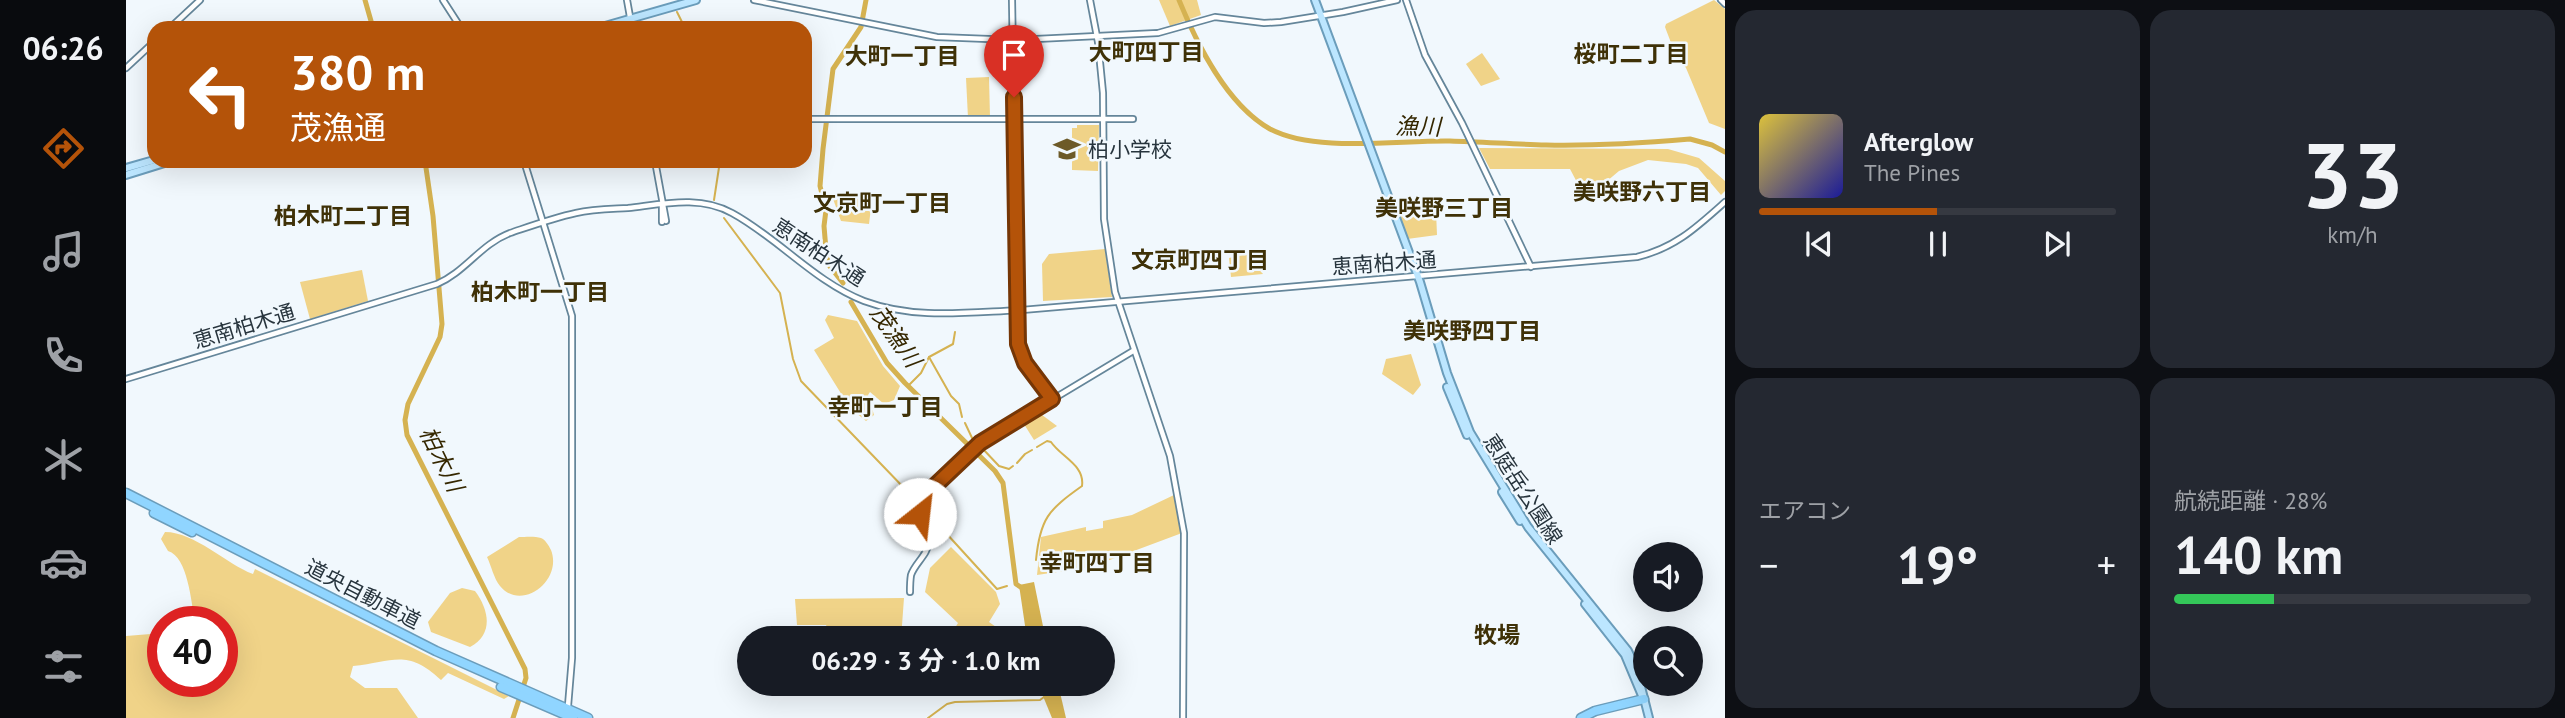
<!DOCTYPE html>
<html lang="ja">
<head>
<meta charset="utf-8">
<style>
	:root { --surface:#171b24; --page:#242831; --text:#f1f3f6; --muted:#9ea1a6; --line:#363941; --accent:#b45309 }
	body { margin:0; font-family:"PT Sans","Noto Sans JP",sans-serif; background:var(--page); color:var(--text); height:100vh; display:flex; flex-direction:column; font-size:26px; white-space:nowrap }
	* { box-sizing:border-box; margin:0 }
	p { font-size:23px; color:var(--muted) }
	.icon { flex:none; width:38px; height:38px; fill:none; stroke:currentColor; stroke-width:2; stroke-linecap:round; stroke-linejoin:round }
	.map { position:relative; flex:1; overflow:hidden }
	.side { display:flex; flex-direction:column; gap:10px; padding:10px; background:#0d0f14; width:840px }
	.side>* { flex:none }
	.hud { position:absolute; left:21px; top:21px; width:665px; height:147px; border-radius:21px; box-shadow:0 7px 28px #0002; background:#b45309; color:#fff; overflow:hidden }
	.buttons { position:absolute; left:1507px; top:542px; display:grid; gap:14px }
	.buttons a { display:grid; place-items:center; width:70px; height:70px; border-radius:50%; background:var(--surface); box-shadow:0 7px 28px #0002; font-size:35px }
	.speed { position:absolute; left:21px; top:606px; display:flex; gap:14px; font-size:35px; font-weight:700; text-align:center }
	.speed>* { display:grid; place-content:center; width:91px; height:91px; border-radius:50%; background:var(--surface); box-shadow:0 7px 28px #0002; line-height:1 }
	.speed .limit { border:10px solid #d22; background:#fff; color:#111 }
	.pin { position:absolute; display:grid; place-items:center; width:60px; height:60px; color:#fff; margin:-72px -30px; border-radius:50% 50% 50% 0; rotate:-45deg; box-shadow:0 0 7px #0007 }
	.pin .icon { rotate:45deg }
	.me { position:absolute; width:77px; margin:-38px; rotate:29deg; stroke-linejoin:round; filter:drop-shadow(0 0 5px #0008) }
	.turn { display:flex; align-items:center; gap:24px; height:147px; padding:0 28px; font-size:32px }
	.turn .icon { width:91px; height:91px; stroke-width:2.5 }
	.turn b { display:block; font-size:49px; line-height:60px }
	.big { font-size:52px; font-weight:700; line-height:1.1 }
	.side .widget { flex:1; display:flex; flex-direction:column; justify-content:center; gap:10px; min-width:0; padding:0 24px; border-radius:21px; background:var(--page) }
	.side .dial { align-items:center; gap:0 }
	.dial b { font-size:91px; line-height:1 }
	.song { display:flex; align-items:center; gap:21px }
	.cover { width:84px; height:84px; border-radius:10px; background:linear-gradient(135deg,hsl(50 70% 55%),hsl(240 70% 35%)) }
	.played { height:7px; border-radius:4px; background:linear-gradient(90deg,var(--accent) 50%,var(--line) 50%) }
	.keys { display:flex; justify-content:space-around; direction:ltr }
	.heat { display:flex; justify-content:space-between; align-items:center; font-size:38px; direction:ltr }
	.charge { height:10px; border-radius:5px; background:linear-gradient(90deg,#34c759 28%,var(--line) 0) }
	.side .tiles { flex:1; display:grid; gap:10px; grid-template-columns:repeat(2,1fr) }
	.trip { position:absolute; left:611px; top:626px; width:378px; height:70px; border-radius:35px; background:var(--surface); box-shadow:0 7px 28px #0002; font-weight:700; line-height:70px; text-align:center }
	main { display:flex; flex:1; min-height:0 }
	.tabs { display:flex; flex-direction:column; width:126px; justify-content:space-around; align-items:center; background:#090b0e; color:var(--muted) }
	.tabs .icon { width:49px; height:49px }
	.tabs .selected { color:var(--accent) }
	.tabs b { font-size:32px; color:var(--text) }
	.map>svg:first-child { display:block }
</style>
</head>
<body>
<main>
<nav class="tabs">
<b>06:26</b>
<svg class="icon selected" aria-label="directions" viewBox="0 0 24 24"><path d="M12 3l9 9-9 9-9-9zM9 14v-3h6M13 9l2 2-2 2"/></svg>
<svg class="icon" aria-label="music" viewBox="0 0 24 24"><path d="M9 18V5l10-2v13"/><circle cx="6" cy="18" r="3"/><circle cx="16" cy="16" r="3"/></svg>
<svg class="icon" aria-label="phone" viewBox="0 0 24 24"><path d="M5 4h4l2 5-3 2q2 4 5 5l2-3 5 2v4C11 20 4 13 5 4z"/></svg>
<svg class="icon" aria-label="climate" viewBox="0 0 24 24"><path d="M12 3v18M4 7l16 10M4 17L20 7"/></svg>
<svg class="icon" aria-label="car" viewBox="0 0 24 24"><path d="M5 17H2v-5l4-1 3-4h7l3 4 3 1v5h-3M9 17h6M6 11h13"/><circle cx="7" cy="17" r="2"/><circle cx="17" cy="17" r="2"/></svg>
<svg class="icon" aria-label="filters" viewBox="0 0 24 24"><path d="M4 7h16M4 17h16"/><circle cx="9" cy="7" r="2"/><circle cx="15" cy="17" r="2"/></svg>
</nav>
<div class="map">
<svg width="1599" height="718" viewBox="0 0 1599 718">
	<rect width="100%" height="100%" fill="#f1f8fd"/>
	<g fill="#f0d388">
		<polygon points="1033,0 1071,0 1075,15 1044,26"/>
		<polygon points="1588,0 1599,9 1599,129 1583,123 1560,68 1547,48 1539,27 1540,24"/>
		<polygon points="1356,53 1374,79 1355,86 1340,64"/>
		<polygon points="863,77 864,117 842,118 840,78"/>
		<polygon points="951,125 973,125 972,171 946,170 946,128 951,128"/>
		<polygon points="1353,148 1542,149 1573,158 1599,181 1599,191 1595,195 1572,168 1560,164 1522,160 1493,171 1462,197 1454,188 1444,169 1364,169"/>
		<polygon points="706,196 746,200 743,224 715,221"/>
		<polygon points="1276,211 1310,211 1311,235 1281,239 1272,214"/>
		<polygon points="979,249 986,297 917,301 916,264 923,254"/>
		<polygon points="1121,254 1137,274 1105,277 1103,258"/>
		<polygon points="236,270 242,301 184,319 174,282"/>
		<polygon points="702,315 731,321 757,366 774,386 768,400 758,404 744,392 742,395 748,415 740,421 724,408 688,350 708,338 699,320"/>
		<polygon points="1285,354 1295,385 1287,395 1256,374 1260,359"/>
		<polygon points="912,412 931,426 908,440 896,421"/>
		<polygon points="1048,495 1056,533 965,567 911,575 915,537 960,527 960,531 977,528 977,521 1006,515"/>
		<path d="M39 532C69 532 100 564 127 574L129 569 383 696 378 699 322 673 315 680C281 648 267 662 227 666L224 677 239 688H271L292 718H0V636L37 633V681H96V621H69C65 602 62 557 42 551L35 539Z"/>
		<path d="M393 537C399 537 409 536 415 538 419 539 423 546 425 550 437 581 395 612 374 586 368 579 365 565 361 557Z"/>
		<polygon points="825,547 870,592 874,604 863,622 887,639 826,639 826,633 832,623 799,592 804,568"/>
		<path d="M336 588 349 591C363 610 368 634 344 647L305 632 302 622 324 593Z"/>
		<polygon points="778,598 775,639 722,639 721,634 705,635 700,625 671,625 669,599"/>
		<polygon points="828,684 892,684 893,692 828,688"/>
	</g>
	<g fill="#d5b251">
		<polygon points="908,582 919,636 920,639 901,639 893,585"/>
		<polygon points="912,684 932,684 940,718 926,718"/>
	</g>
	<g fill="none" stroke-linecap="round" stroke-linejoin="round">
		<g stroke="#d5b251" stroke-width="2">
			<polyline points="551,12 559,28"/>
			<polyline points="588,200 594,161"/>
			<polyline points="598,218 654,293 667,359 675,381 780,490"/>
			<polyline points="803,357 825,396 833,404 836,417"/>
			<polyline points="782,386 795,373 803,357 827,344 829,332"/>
			<polyline points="839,423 847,440"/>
			<polyline points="856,448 873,466 883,469 887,466"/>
			<polyline points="891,463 899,454 906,450"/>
			<polyline points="799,510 871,589 881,586"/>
			<path d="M910 560C914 519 922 510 956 486 959 465 935 457 925 442L921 441 911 447"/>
			<polyline points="802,718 821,704 829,702 914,700 918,697"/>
		</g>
		<g stroke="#d5b251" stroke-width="5">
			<polyline points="239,0 247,28"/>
			<path d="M1053 0C1071 44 1100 104 1144 129 1189 153 1272 140 1324 141 1356 142 1388 144 1420 145 1467 146 1517 143 1564 139L1586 145 1599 152"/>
			<polyline points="299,161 307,216 316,324 314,337 282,404 279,420 281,435 399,669 400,678 387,718"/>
			<polyline points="717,283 702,264 700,250 698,226 700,210 694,186 697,149 707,69 735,27 740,0"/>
			<polyline points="725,302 761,363 779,383 869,471 877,483 890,584 899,590"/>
		</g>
		<defs>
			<g id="minor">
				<polyline points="317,0 335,28"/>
				<polyline points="501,0 506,28"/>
				<polyline points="628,0 811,37 888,40 1032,33 1089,17 1138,23 1155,22 1217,12 1271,0"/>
				<polyline points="886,0 892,344 899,363 926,399"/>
				<polyline points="964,0 972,42 977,93 978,219 989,292 1044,456 1058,533 1057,718"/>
				<polyline points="1280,0 1299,55 1336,123 1405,267"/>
				<polyline points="1595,0 1599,4"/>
				<polyline points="44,28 74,0"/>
				<polyline points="0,68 28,42"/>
				<polyline points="679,119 1007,119"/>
				<polyline points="398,161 446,316 446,658 442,706"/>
				<polyline points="529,161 540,221"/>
				<polyline points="536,222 536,205"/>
				<path d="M0 379 311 284C339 272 355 244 384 233 405 226 427 218 450 213 467 209 485 209 502 208 537 204 574 195 606 213 652 238 689 282 738 301 789 320 843 312 896 310L1511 257C1549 248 1571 227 1599 202"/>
				<path d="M784 592C784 587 784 581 785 575 789 563 802 555 803 541 804 524 789 514 796 498L854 443 1007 351"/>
			</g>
			<g id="major">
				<polyline points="1189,0 1294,282 1321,373 1344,432 1402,527 1502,651 1510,667 1523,718"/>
				<polyline points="472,28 570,0"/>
				<polyline points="0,168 28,160"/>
				<polyline points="0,175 45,161"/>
				<polyline points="1321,387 1341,435"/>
				<polyline points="1376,492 1394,521"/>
				<polyline points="1459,604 1499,655 1517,698"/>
			</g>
			<g id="highway">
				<polyline points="0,493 310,651 462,718"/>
				<polyline points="28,513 66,532"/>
				<polyline points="375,687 447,718"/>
				<polyline points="1455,718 1469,711 1518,699"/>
			</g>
		</defs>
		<use href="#minor" stroke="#65869a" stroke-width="8"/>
		<use href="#major" stroke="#6b9dbb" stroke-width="10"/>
		<use href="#highway" stroke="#6b9dbb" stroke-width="11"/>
		<use href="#minor" stroke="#fff" stroke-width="4.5"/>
		<use href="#major" stroke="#bce6ff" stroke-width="6"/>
		<use href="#highway" stroke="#90d5ff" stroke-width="8"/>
	</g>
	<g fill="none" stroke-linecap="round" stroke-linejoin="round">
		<defs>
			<polyline id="route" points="794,514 793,506 796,498 854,443 926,399 899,363 892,344 888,97"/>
		</defs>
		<use href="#route" stroke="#753606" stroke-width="18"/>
		<use href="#route" stroke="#b45309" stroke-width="12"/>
	</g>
	<defs>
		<symbol id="school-bare" viewBox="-9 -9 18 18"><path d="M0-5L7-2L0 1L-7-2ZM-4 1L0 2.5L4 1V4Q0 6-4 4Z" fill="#6d5a28" stroke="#f1f8fd" stroke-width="2.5" paint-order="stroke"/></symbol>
	</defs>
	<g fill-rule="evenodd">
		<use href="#school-bare" x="922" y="130" width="38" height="38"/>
	</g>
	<g text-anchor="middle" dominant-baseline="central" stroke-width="5" stroke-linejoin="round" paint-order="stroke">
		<g font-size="21" fill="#27343d" stroke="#f1f8fd" text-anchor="start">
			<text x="962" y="149">柏小学校</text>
		</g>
		<g font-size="21" fill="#27343d" stroke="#f1f8fd">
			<text transform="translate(693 252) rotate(33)">恵南柏木通</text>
			<text transform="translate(1258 263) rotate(-4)">恵南柏木通</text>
			<text transform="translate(118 326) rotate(-17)">恵南柏木通</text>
			<text transform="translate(1397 489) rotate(57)">恵庭岳公園線</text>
			<text transform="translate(237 594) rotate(27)">道央自動車道</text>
		</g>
		<g font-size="23" font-weight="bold" fill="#3f3107" stroke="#f1f8fd">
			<text x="1020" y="51">大町四丁目</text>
			<text x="1505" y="53">桜町二丁目</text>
			<text x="776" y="55">大町一丁目</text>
			<text x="1516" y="191">美咲野六丁目</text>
			<text x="756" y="202">文京町一丁目</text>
			<text x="1318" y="207">美咲野三丁目</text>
			<text x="217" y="215">柏木町二丁目</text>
			<text x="1074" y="259">文京町四丁目</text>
			<text x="414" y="291">柏木町一丁目</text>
			<text x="1346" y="330">美咲野四丁目</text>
			<text x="759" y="406">幸町一丁目</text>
			<text x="971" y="562">幸町四丁目</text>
			<text x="1371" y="634">牧場</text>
		</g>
		<g font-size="23" font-style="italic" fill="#352700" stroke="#f1f8fd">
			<text transform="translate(1292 126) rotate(1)">漁川</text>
			<text transform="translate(770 336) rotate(55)">茂漁川</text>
			<text transform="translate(316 459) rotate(64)">柏木川</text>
		</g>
	</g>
</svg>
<div class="buttons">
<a><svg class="icon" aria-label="sound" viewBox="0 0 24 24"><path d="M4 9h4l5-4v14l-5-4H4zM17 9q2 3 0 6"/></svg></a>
<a><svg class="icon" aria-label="search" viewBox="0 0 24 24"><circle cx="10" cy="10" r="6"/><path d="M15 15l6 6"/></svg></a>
</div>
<div class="speed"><div class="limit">40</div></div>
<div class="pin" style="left:888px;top:97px;background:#d93025"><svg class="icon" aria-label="arrive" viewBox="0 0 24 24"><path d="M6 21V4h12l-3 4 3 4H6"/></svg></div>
<svg class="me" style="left:794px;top:514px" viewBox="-20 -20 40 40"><circle r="19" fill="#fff"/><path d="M0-13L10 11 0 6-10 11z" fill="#b45309"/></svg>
<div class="trip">06:29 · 3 分 · 1.0 km</div>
<div class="hud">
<div class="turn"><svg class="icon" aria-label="left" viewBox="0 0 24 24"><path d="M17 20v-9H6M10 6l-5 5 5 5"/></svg><div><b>380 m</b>茂漁通</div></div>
</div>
</div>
<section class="side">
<div class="tiles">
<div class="widget">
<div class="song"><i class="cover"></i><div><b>Afterglow</b><p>The Pines</p></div></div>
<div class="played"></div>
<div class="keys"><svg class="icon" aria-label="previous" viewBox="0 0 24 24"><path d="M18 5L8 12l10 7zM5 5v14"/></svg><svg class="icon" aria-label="pause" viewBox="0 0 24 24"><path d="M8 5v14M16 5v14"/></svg><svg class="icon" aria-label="next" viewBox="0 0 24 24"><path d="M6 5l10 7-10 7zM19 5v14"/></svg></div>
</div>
<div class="widget dial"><b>33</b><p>km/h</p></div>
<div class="widget"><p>エアコン</p>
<div class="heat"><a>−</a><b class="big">19°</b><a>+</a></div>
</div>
<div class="widget"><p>航続距離 · 28%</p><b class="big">140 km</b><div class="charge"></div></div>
</div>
</section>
</main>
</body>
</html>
